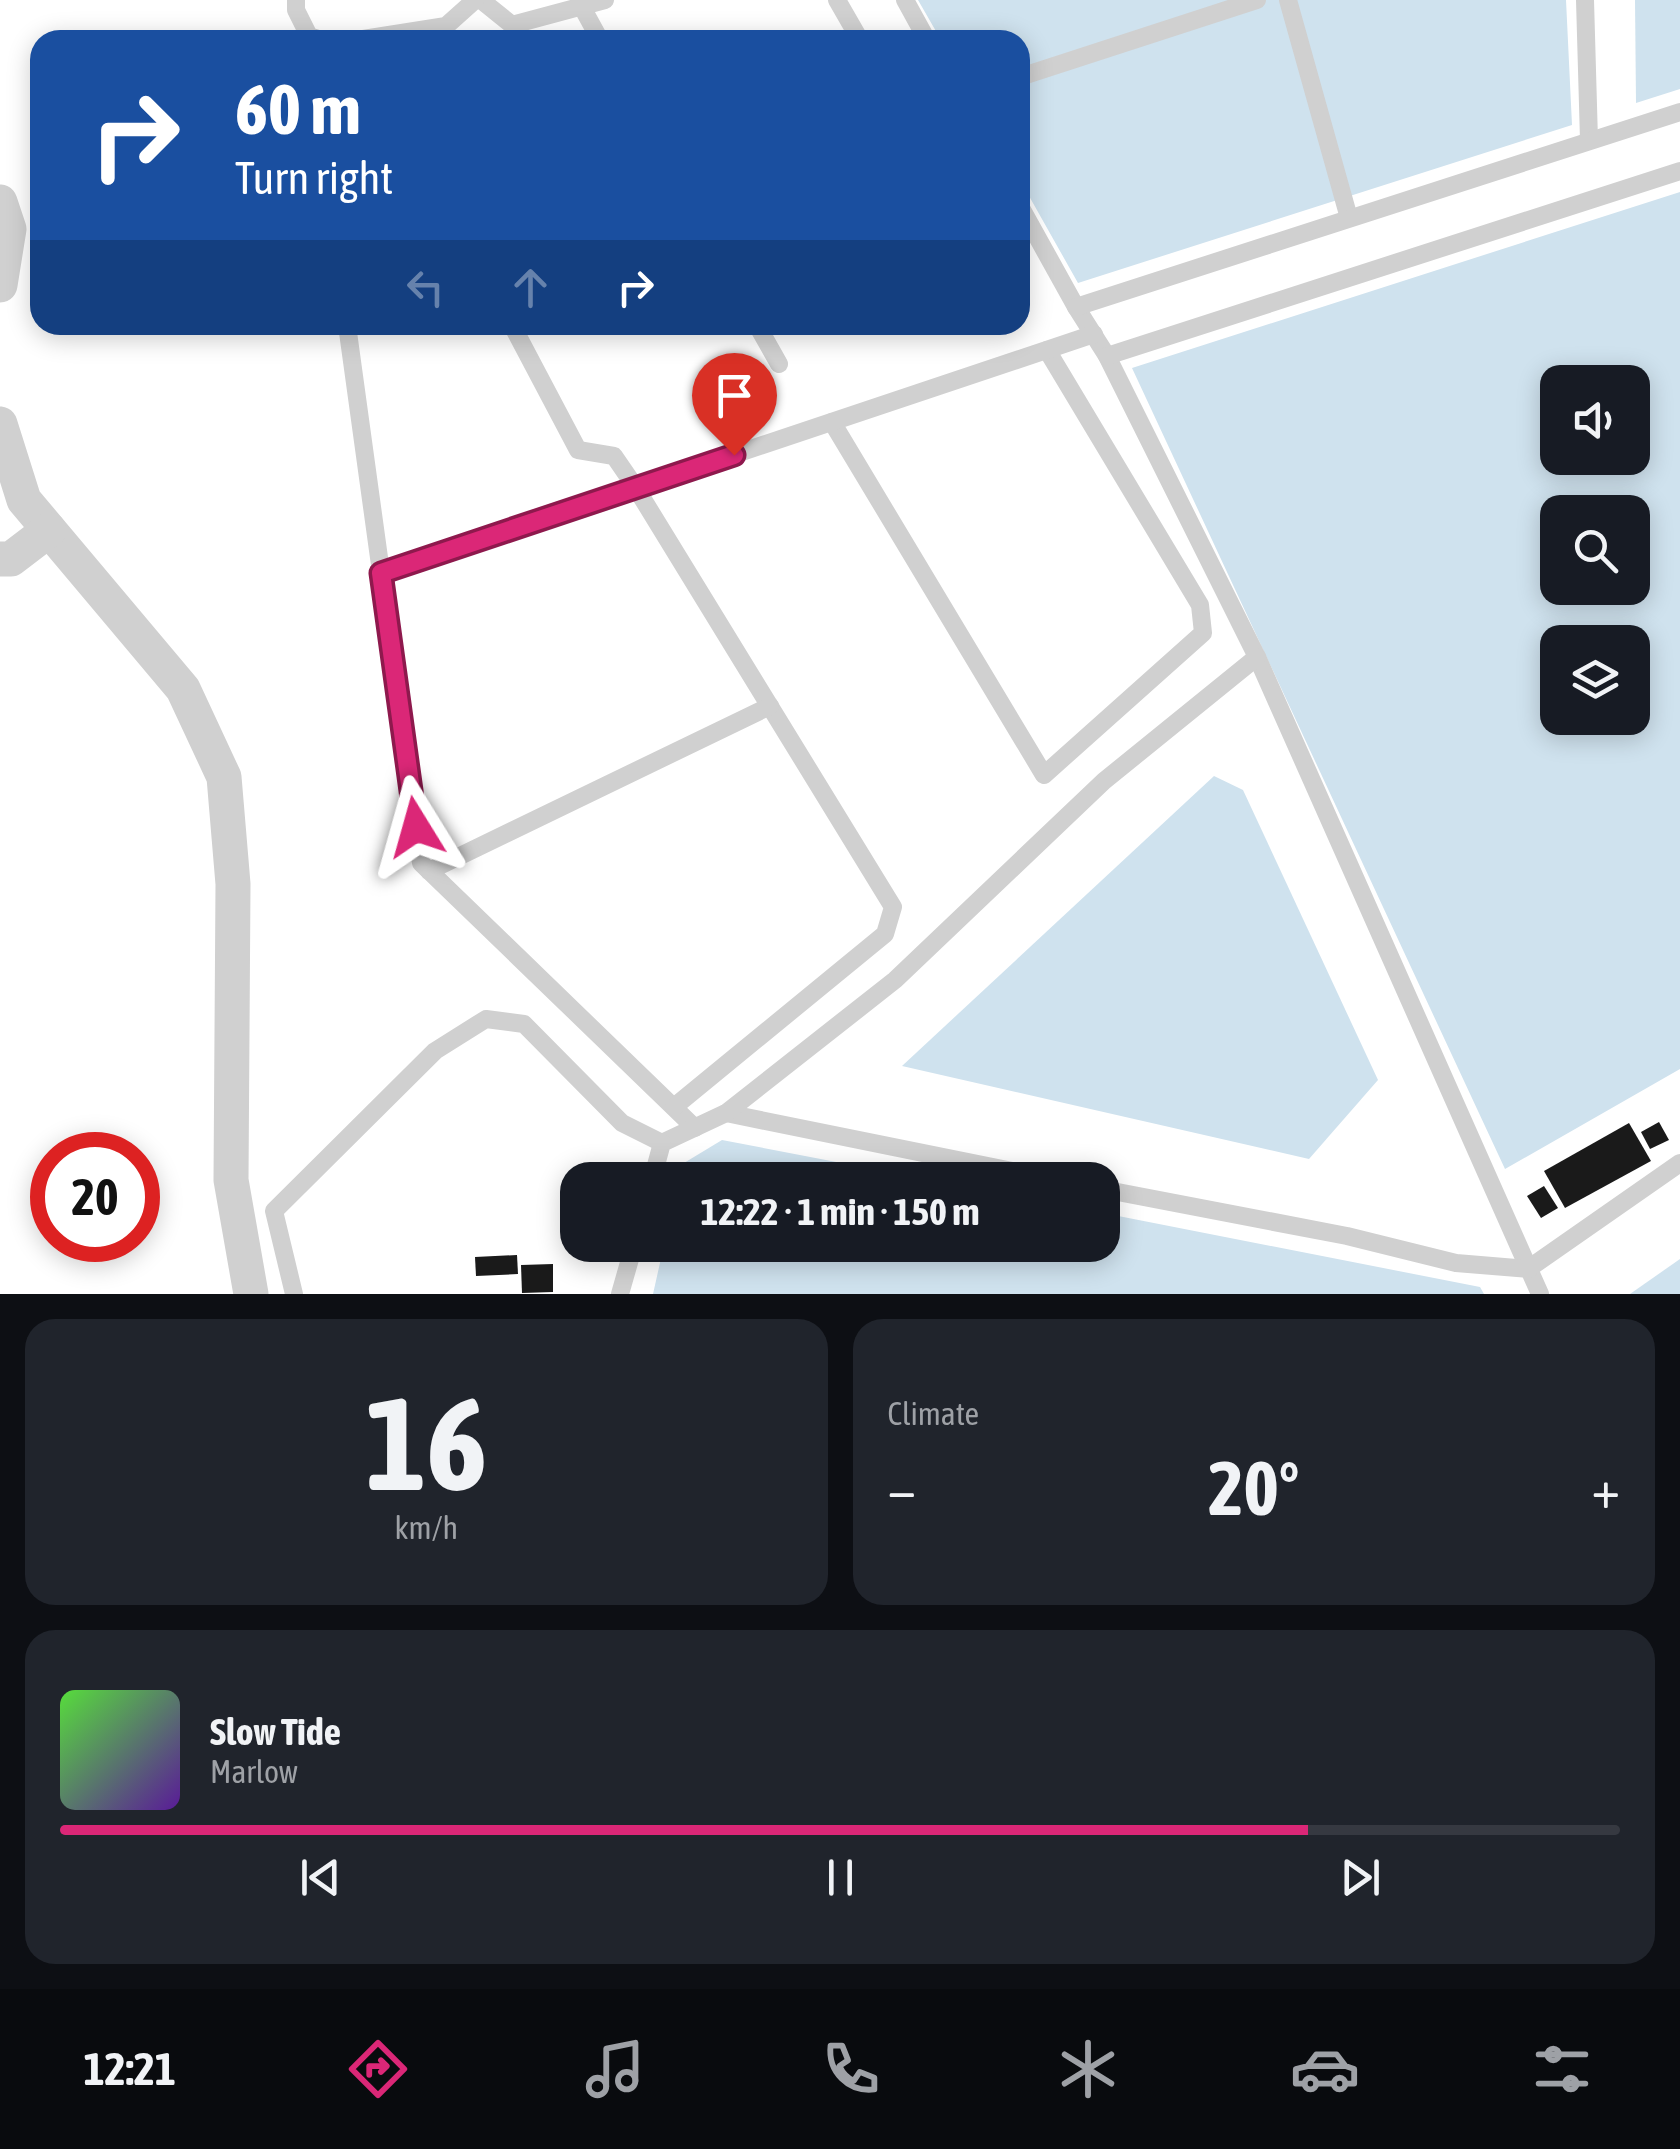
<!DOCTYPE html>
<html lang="en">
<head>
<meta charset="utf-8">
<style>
	:root { --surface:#171b24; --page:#20242c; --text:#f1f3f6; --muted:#9ea1a6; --line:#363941; --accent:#db2777 }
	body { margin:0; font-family:"Asap Condensed",sans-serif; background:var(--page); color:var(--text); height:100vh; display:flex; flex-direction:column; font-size:38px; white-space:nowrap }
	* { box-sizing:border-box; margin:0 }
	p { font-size:32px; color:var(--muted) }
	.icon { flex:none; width:55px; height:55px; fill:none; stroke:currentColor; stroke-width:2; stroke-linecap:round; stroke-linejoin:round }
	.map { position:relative; height:1294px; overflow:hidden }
	.drawer { display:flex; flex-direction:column; gap:25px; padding:25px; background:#0d0f14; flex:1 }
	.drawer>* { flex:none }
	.hud { position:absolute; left:30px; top:30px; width:1000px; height:305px; border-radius:30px; box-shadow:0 5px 25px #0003; background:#1a4fa0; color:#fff; overflow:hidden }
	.controls { position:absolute; left:1540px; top:365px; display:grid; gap:20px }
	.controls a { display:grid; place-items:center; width:110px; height:110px; border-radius:20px; background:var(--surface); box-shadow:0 5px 25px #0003; font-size:50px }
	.speed { position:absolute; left:30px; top:1132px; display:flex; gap:20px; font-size:50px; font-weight:700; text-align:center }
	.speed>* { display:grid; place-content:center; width:130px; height:130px; border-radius:50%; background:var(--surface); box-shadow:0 5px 25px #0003; line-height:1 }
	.speed .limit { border:15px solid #d22; background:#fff; color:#111 }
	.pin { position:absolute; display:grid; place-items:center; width:85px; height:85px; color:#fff; margin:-102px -42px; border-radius:50% 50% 50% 0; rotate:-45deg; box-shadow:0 0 10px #0007 }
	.pin .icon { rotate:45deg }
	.me { position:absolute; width:110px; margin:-55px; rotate:352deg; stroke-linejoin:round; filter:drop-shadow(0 0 8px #0008) }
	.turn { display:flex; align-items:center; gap:35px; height:210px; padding:0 40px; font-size:45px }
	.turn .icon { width:130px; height:130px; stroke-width:2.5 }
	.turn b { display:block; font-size:70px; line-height:85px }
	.lanes { display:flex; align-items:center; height:95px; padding:0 40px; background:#0003; justify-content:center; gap:50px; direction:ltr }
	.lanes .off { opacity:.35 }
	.big { font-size:75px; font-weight:700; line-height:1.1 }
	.drawer .widget { flex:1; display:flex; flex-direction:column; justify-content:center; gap:15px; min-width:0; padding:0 35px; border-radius:30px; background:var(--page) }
	.drawer .dial { align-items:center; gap:0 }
	.dial b { font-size:130px; line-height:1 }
	.song { display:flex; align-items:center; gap:30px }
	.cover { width:120px; height:120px; border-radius:15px; background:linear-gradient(135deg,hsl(110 70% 55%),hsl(270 70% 35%)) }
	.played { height:10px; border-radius:5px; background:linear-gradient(90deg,var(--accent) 80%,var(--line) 80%) }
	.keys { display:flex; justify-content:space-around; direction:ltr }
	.heat { display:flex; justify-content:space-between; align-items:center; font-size:55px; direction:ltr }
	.drawer .tiles { flex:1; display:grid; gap:25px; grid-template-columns:1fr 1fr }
	.widget:last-child { grid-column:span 2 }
	.trip { position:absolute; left:560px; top:1162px; width:560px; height:100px; border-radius:30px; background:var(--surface); box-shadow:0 5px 25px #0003; font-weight:700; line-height:100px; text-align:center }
	.dock { display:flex; height:160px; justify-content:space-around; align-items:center; background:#090b0e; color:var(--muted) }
	.dock .icon { width:70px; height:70px }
	.dock .active { color:var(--accent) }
	.dock b { font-size:45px; color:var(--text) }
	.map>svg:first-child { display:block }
</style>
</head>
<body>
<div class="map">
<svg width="1680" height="1294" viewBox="0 0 1680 1294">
	<rect width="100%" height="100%" fill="#fff"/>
	<g fill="#cfe2ee" fill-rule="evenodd">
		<polygon points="918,0 1566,0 1572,125 1078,283 1020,180 1020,40 941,40"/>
		<polygon points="1635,0 1680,0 1680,89 1636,103"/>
		<path d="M1680 192V1069L1505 1169 1132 368ZM1632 382V458H1558V382ZM1632 512V588H1558V512ZM1632 642V718H1558V642Z"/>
		<polygon points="1214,776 1243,790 1378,1080 1309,1159 902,1066"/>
		<polygon points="722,1140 930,1180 680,1180 684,1163"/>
		<polygon points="1103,1213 1480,1287 1484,1294 653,1294 664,1245 1102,1245"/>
		<polygon points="1680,1259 1680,1294 1630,1294"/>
	</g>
	<g fill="#1a1a1a">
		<polygon points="1659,1122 1669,1140 1650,1149 1641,1132"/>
		<polygon points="1629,1123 1651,1161 1565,1208 1544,1171"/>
		<polygon points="1544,1186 1558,1208 1541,1218 1527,1196"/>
		<polygon points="517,1255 518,1274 476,1276 475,1257"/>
		<polygon points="553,1264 553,1292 522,1293 521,1265"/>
	</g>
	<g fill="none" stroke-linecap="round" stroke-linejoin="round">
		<g stroke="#d0d0d0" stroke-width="18">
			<polyline points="296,0 296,10 309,36 322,40"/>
			<polyline points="481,0 512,25 605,0"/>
			<polyline points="837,0 860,40"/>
			<polyline points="905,0 927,40"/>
			<polyline points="1288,0 1349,218"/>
			<polyline points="1585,0 1589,140"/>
			<polyline points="582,7 600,40"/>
			<polyline points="357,40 446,26 475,0"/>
			<polyline points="1020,77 1257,0"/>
			<polyline points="1020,206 1076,307 1107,356 1257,657 1540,1294"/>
			<polyline points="1076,307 1680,112"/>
			<polyline points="347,325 421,863 695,1128"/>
			<polyline points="512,325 578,450 614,456 636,488 893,907 885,934 674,1107"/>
			<polyline points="757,325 779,364"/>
			<polyline points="1107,356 1680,171"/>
			<polyline points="832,422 1044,775 1203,633 1200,605 1047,350"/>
			<polyline points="381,573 1094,334"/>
			<polyline points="429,871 770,706"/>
			<polyline points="726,1113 1056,1180"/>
			<polyline points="652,1180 662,1143 726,1113 895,980 1104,781 1257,657"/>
			<polyline points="1102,1189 1347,1236 1456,1263 1528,1269 1680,1163"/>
			<polyline points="294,1294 274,1211 435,1051 486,1019 524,1024 622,1123 662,1143"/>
			<polyline points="620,1294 634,1245"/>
		</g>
		<g stroke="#d0d0d0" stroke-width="35">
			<polyline points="0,202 9,229 0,285"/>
			<polyline points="0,424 24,500 183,689 224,777 233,884 231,1180 251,1294"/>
			<polyline points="0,559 11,559 49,530"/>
		</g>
	</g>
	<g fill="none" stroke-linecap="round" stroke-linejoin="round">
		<defs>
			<polyline id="route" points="416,827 381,573 734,455"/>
		</defs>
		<use href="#route" stroke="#8e194d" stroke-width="25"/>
		<use href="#route" stroke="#db2777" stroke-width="18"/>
	</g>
</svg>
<div class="controls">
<a><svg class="icon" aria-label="sound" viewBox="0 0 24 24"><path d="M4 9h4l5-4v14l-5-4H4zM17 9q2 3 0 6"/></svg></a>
<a><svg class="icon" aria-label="search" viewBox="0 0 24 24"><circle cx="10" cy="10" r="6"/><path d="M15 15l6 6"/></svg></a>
<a><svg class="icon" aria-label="layers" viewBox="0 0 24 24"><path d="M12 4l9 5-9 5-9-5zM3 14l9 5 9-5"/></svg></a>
</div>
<div class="speed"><div class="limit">20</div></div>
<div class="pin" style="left:734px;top:455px;background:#d93025"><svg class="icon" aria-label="arrive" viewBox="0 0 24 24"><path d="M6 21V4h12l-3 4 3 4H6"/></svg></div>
<svg class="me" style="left:416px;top:827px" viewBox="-20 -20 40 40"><path d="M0-17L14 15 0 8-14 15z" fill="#db2777" stroke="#fff" stroke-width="4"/></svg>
<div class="trip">12:22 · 1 min · 150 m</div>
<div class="hud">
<div class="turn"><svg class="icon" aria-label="right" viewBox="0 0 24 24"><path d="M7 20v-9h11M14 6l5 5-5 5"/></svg><div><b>60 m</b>Turn right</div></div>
<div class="lanes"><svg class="icon off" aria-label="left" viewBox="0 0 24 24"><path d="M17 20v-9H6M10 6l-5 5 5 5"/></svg><svg class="icon off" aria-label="ahead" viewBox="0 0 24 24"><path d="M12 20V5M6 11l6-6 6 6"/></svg><svg class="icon" aria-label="right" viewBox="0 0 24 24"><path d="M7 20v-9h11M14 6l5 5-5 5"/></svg></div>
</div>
</div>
<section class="drawer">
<div class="tiles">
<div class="widget dial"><b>16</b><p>km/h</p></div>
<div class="widget"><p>Climate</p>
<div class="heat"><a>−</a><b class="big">20°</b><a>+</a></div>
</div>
<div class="widget">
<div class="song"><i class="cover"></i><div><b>Slow Tide</b><p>Marlow</p></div></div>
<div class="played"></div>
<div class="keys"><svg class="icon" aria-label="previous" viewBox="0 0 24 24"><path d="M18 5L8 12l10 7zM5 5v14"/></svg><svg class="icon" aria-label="pause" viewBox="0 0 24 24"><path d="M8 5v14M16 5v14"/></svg><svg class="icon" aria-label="next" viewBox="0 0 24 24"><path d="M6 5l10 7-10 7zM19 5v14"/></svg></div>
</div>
</div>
</section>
<nav class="dock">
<b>12:21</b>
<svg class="icon active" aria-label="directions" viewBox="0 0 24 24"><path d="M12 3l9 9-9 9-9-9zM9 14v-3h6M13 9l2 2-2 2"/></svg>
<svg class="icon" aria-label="music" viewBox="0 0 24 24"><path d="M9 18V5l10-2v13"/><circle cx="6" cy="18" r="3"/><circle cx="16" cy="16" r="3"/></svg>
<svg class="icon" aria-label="phone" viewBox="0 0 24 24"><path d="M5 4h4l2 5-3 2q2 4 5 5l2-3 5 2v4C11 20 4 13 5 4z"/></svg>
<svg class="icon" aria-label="climate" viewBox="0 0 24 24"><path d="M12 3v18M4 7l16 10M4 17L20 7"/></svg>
<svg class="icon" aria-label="car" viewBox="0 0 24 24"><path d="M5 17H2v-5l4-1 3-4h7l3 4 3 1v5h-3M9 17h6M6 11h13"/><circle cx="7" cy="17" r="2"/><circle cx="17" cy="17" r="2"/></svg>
<svg class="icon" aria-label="filters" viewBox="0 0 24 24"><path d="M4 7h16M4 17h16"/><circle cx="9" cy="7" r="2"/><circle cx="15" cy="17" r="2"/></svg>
</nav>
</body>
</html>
